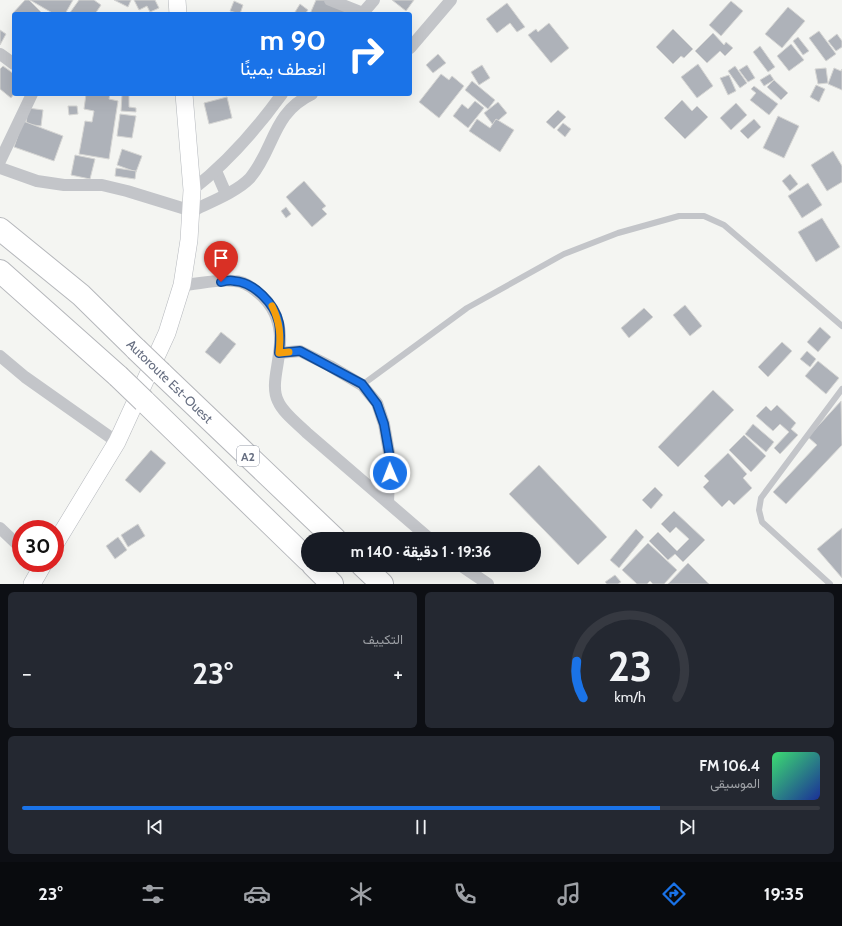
<!DOCTYPE html>
<html lang="ar">
<head>
<meta charset="utf-8">
<style>
	:root { --surface:#171b24; --page:#242831; --text:#f1f3f6; --muted:#9ea1a6; --line:#363941; --accent:#1a73e8 }
	body { margin:0; font-family:Cabin,Vazirmatn,sans-serif; background:var(--page); color:var(--text); direction:rtl; height:100vh; display:flex; flex-direction:column; font-size:15px; white-space:nowrap }
	* { box-sizing:border-box; margin:0 }
	p { font-size:13px; color:var(--muted) }
	.icon { flex:none; width:22px; height:22px; fill:none; stroke:currentColor; stroke-width:2; stroke-linecap:round; stroke-linejoin:round }
	.map { position:relative; height:584px; overflow:hidden; direction:ltr }
	.details { display:flex; flex-direction:column; gap:8px; padding:8px; background:#0d0f14; flex:1 }
	.details>* { flex:none }
	.top-card { position:absolute; left:12px; top:12px; width:400px; height:84px; border-radius:4px; box-shadow:0 4px 16px #0002; direction:rtl; background:#1a73e8; color:#fff; overflow:hidden }
	.speed { position:absolute; left:12px; top:520px; display:flex; gap:8px; font-size:20px; font-weight:700; text-align:center }
	.speed>* { display:grid; place-content:center; width:52px; height:52px; border-radius:50%; background:var(--surface); box-shadow:0 4px 16px #0002; line-height:1 }
	.speed .limit { border:6px solid #d22; background:#fff; color:#111 }
	.pin { position:absolute; display:grid; place-items:center; width:34px; height:34px; color:#fff; margin:-41px -17px; border-radius:50% 50% 50% 0; rotate:-45deg; box-shadow:0 0 4px #0007 }
	.pin .icon { rotate:45deg }
	.me { position:absolute; width:44px; margin:-22px; rotate:359deg; stroke-linejoin:round; filter:drop-shadow(0 0 3px #0008) }
	.turn { display:flex; align-items:center; gap:14px; height:84px; padding:0 20px; font-size:18px }
	.turn .icon { width:52px; height:52px; stroke-width:2.5 }
	.turn b { display:block; font-size:28px; line-height:34px }
	.big { font-size:30px; font-weight:800; line-height:1.1 }
	.details .widget { flex:1; display:flex; flex-direction:column; justify-content:center; gap:6px; min-width:0; padding:0 14px; border-radius:6px; background:var(--page) }
	.details .dial { align-items:center; gap:0 }
	.dial svg { height:104px; overflow:visible; fill:none; stroke:var(--line); stroke-width:7; stroke-linecap:round; text-anchor:middle }
	.dial text { fill:var(--text); stroke:none }
	.song { display:flex; align-items:center; gap:12px }
	.cover { width:48px; height:48px; border-radius:6px; background:linear-gradient(135deg,hsl(140 70% 55%),hsl(230 70% 35%)) }
	.played { height:4px; border-radius:2px; background:linear-gradient(90deg,var(--accent) 80%,var(--line) 80%) }
	.keys { display:flex; justify-content:space-around; direction:ltr }
	.heat { display:flex; justify-content:space-between; align-items:center; font-size:22px; direction:ltr }
	.details .tiles { flex:1; display:grid; gap:8px; grid-template-columns:1fr 1fr }
	.widget:last-child { grid-column:span 2 }
	.trip { position:absolute; left:301px; top:532px; width:240px; height:40px; border-radius:20px; background:var(--surface); box-shadow:0 4px 16px #0002; font-weight:800; line-height:40px; text-align:center; direction:rtl }
	.menu { display:flex; height:64px; justify-content:space-around; align-items:center; background:#090b0e; color:var(--muted) }
	.menu .icon { width:28px; height:28px }
	.menu .selected { color:var(--accent) }
	.menu b { font-size:18px; color:var(--text) }
	.map>svg:first-child { display:block }
</style>
</head>
<body>
<div class="map">
<svg width="842" height="584" viewBox="0 0 842 584">
	<rect width="100%" height="100%" fill="#f4f5f2"/>
	<g fill="#aeb2b9" stroke="#d6d6d4">
		<polygon points="25,0 29,0 43,14 14,15 12,14"/>
		<polygon points="30,0 73,0 65,14 54,14"/>
		<polygon points="79,0 94,0 101,5 95,14 69,14"/>
		<polygon points="114,0 131,0 128,7"/>
		<polygon points="134,0 155,0 159,8 150,12 147,6 139,10"/>
		<polygon points="316,0 334,0 350,7 348,14 310,14"/>
		<polygon points="392,0 414,0 406,11"/>
		<polygon points="234,1 243,5 240,14 230,11"/>
		<polygon points="731,1 743,11 721,36 709,25"/>
		<polygon points="507,3 525,27 517,32 510,23 497,33 486,19"/>
		<polygon points="300,4 308,10 305,14 295,12"/>
		<polygon points="788,7 805,21 782,48 765,34"/>
		<polygon points="549,23 569,48 551,63 528,35 536,29 538,32"/>
		<polygon points="673,29 693,49 684,58 681,56 673,64 656,47"/>
		<polygon points="0,30 6,34 0,45"/>
		<polygon points="819,31 836,54 826,61 809,38"/>
		<polygon points="713,33 724,45 726,42 733,48 725,56 720,51 707,63 695,51"/>
		<polygon points="837,34 842,41 842,47 836,51 828,41"/>
		<polygon points="798,37 809,51 803,55 793,41"/>
		<polygon points="791,44 804,60 789,71 777,56"/>
		<polygon points="760,46 775,67 768,72 753,52"/>
		<polygon points="438,54 446,63 433,73 426,65"/>
		<polygon points="698,64 713,86 697,98 681,77"/>
		<polygon points="482,65 490,78 479,85 471,72"/>
		<polygon points="747,65 755,78 748,82 739,70"/>
		<polygon points="3,66 14,74 14,94 11,98 0,89 0,69"/>
		<polygon points="735,66 747,83 740,88 728,71"/>
		<polygon points="826,68 828,83 818,84 815,69"/>
		<polygon points="834,68 841,71 842,69 842,90 828,84"/>
		<polygon points="441,74 449,80 452,76 464,86 439,118 419,102"/>
		<polygon points="770,74 774,80 764,86 760,80"/>
		<polygon points="729,75 736,91 728,95 720,78"/>
		<polygon points="774,80 788,93 781,100 767,87"/>
		<polygon points="472,81 495,100 488,109 465,90"/>
		<polygon points="816,85 825,89 819,102 810,97"/>
		<polygon points="754,86 778,104 769,115 750,100 756,93 751,89"/>
		<polygon points="86,94 110,94 109,99 118,101 109,159 79,154 85,121 92,122 94,111 84,109"/>
		<polygon points="122,95 129,95 129,107 136,108 136,112 121,111"/>
		<polygon points="227,97 232,118 209,124 204,103"/>
		<polygon points="682,100 692,111 697,106 708,117 685,139 664,118"/>
		<polygon points="475,101 484,108 468,128 453,116 462,104 468,109"/>
		<polygon points="498,102 507,113 493,125 484,113"/>
		<polygon points="736,103 747,115 731,130 720,118"/>
		<polygon points="68,106 77,106 78,114 69,115"/>
		<polygon points="28,108 43,110 41,126 26,124"/>
		<polygon points="558,110 566,117 554,129 546,122"/>
		<polygon points="120,114 136,116 132,138 117,136"/>
		<polygon points="778,116 799,126 784,158 763,148"/>
		<polygon points="477,119 490,128 496,119 514,130 500,152 469,131"/>
		<polygon points="754,119 761,127 748,139 740,131"/>
		<polygon points="23,121 63,136 54,161 14,147"/>
		<polygon points="563,123 571,129 565,137 557,130"/>
		<polygon points="122,149 142,156 136,172 117,165"/>
		<polygon points="833,151 842,166 842,182 827,191 811,165"/>
		<polygon points="75,155 95,159 90,179 71,175"/>
		<polygon points="116,168 136,171 135,179 115,176"/>
		<polygon points="790,174 798,184 790,191 782,181"/>
		<polygon points="304,181 326,206 322,209 327,214 312,227 286,197"/>
		<polygon points="808,183 822,205 802,218 788,196"/>
		<polygon points="286,207 291,214 286,218 281,211"/>
		<polygon points="822,218 840,247 816,262 798,232"/>
		<polygon points="685,305 702,326 690,336 673,315"/>
		<polygon points="644,308 653,317 629,338 621,328"/>
		<polygon points="820,327 831,337 818,352 807,342"/>
		<polygon points="221,332 236,344 220,364 205,352"/>
		<polygon points="782,342 792,351 768,377 758,367"/>
		<polygon points="807,351 816,359 810,367 800,359"/>
		<polygon points="818,361 839,378 826,394 805,376"/>
		<polygon points="713,390 734,410 678,467 658,447"/>
		<polygon points="841,401 842,445 786,504 773,492 817,445 808,437"/>
		<polygon points="777,405 796,423 791,429 798,435 780,454 774,448 789,432 780,424 773,431 756,416 766,406 771,411"/>
		<polygon points="753,424 774,442 766,452 745,434"/>
		<polygon points="744,435 766,456 751,472 729,450"/>
		<polygon points="151,450 166,463 140,493 125,480"/>
		<polygon points="728,453 747,474 743,478 752,488 734,505 729,500 722,507 703,487 709,481 704,476"/>
		<polygon points="539,465 607,537 578,565 509,494"/>
		<polygon points="655,487 663,495 651,509 642,500"/>
		<polygon points="674,511 705,540 683,562 675,554 668,560 649,541 658,532 677,551 689,539 676,527 670,533 661,524"/>
		<polygon points="138,524 145,536 128,547 121,535"/>
		<polygon points="842,528 842,578 817,549"/>
		<polygon points="636,529 644,537 619,568 610,560"/>
		<polygon points="118,537 127,550 115,559 106,546"/>
		<polygon points="648,543 677,570 664,584 653,584 650,581 647,584 637,584 622,570"/>
		<polygon points="688,563 709,584 668,584"/>
		<polygon points="615,575 621,582 618,584 607,584 605,582"/>
	</g>
	<g fill="none" stroke-linecap="round" stroke-linejoin="round">
		<defs>
			<g id="secondary">
				<polyline points="177,0 178,14"/>
				<polyline points="55,544 117,442 167,333 182,285 189,240 192,190 184,94"/>
				<polyline points="32,584 44,563"/>
			</g>
			<g id="highway">
				<polyline points="0,229 81,295 136,349"/>
				<polyline points="0,271 118,376"/>
				<polyline points="161,373 335,539"/>
				<polyline points="144,401 308,560"/>
				<polyline points="313,565 332,584"/>
				<polyline points="362,565 382,584"/>
			</g>
		</defs>
		<use href="#secondary" stroke="#b5b8bd" stroke-width="18"/>
		<use href="#highway" stroke="#b5b7bb" stroke-width="24"/>
		<g stroke="#c3c5c9" stroke-width="6">
			<polyline points="362,385 467,308 564,254 618,233 679,216 704,216 724,225 842,326"/>
			<polyline points="830,584 762,522 759,510 761,498 842,389"/>
		</g>
		<g stroke="#c3c5c9" stroke-width="12">
			<polyline points="330,0 363,13"/>
			<polyline points="362,14 374,0"/>
			<polyline points="410,48 451,0"/>
			<polyline points="0,54 14,64"/>
			<polyline points="0,161 32,94"/>
			<path d="M0 168 37 181 64 185H102L127 191 192 211C208 203 237 192 250 178 275 148 272 113 312 94"/>
			<polyline points="216,171 226,194"/>
			<path d="M192 190C227 163 256 130 282 94"/>
			<path d="M182 285C198 284 219 279 234 281 242 281 250 286 256 291 277 307 283 328 279 353 278 368 271 387 278 401 283 413 297 423 307 433L430 539"/>
			<polyline points="279,353 300,351 330,366 362,385 377,403 384,424 390,458 388,502"/>
			<polyline points="0,356 25,377 117,442"/>
			<polyline points="0,528 21,548"/>
			<polyline points="460,565 488,584"/>
		</g>
		<use href="#secondary" stroke="#fff" stroke-width="17"/>
		<use href="#highway" stroke="#fff" stroke-width="22"/>
		<defs>
			<g id="highway-bridge">
				<polyline points="136,349 161,373"/>
				<polyline points="118,376 144,401"/>
			</g>
		</defs>
		<use href="#highway-bridge" stroke="#b5b7bb" stroke-width="24" stroke-linecap="butt"/>
		<use href="#highway-bridge" stroke="#fff" stroke-width="22"/>
	</g>
	<g fill="none" stroke-linecap="round" stroke-linejoin="round">
		<defs>
			<path id="route" d="M221 282C225 281 230 280 234 281 254 282 275 304 279 323 281 333 280 343 279 353L300 351 362 384 377 404 384 424 390 458V473"/>
		</defs>
		<use href="#route" stroke="#114b97" stroke-width="10"/>
		<use href="#route" stroke="#1a73e8" stroke-width="7"/>
		<path stroke="#f59e0b" stroke-width="7" d="M272 306C280 322 281 336 279 353L289 352"/>
	</g>
	<g text-anchor="middle" dominant-baseline="central" stroke-width="4" stroke-linejoin="round" paint-order="stroke">
		<rect fill="#fff" stroke="#949aa7" stroke-width="1" x="237" y="446" width="22" height="20" rx="3"/>
		<g font-size="12" font-weight="bold" fill="#666e81">
			<text x="248" y="456">A2</text>
		</g>
		<g font-size="13" fill="#666e81" stroke="#fff">
			<text transform="translate(170 381) rotate(44)">Autoroute Est-Ouest</text>
		</g>
	</g>
</svg>
<div class="speed"><div class="limit">30</div></div>
<div class="pin" style="left:221px;top:282px;background:#d93025"><svg class="icon" aria-label="arrive" viewBox="0 0 24 24"><path d="M6 21V4h12l-3 4 3 4H6"/></svg></div>
<svg class="me" style="left:390px;top:473px" viewBox="-20 -20 40 40"><circle r="17" fill="#1a73e8" stroke="#fff" stroke-width="3"/><path d="M0-11L8 9 0 5-8 9z" fill="#fff"/></svg>
<div class="trip">19:36 · 1 دقيقة · 140 m</div>
<div class="top-card">
<div class="turn"><svg class="icon" aria-label="right" viewBox="0 0 24 24"><path d="M7 20v-9h11M14 6l5 5-5 5"/></svg><div><b>90 m</b>انعطف يمينًا</div></div>
</div>
</div>
<section class="details">
<div class="tiles">
<div class="widget dial"><svg viewBox="0 0 100 80">
<path d="M14 69A42 42 0 1 1 86 69"/>
<path d="M14 69A42 42 0 0 1 9 41" stroke="#1a73e8"/>
<text x="50" y="56" font-size="32" font-weight="700">23</text>
<text x="50" y="72" font-size="11">km/h</text>
</svg></div>
<div class="widget"><p>التكييف</p>
<div class="heat"><a>−</a><b class="big">23°</b><a>+</a></div>
</div>
<div class="widget">
<div class="song"><i class="cover"></i><div><b>106.4 FM</b><p>الموسيقى</p></div></div>
<div class="played"></div>
<div class="keys"><svg class="icon" aria-label="previous" viewBox="0 0 24 24"><path d="M18 5L8 12l10 7zM5 5v14"/></svg><svg class="icon" aria-label="pause" viewBox="0 0 24 24"><path d="M8 5v14M16 5v14"/></svg><svg class="icon" aria-label="next" viewBox="0 0 24 24"><path d="M6 5l10 7-10 7zM19 5v14"/></svg></div>
</div>
</div>
</section>
<nav class="menu">
<b>19:35</b>
<svg class="icon selected" aria-label="directions" viewBox="0 0 24 24"><path d="M12 3l9 9-9 9-9-9zM9 14v-3h6M13 9l2 2-2 2"/></svg>
<svg class="icon" aria-label="music" viewBox="0 0 24 24"><path d="M9 18V5l10-2v13"/><circle cx="6" cy="18" r="3"/><circle cx="16" cy="16" r="3"/></svg>
<svg class="icon" aria-label="phone" viewBox="0 0 24 24"><path d="M5 4h4l2 5-3 2q2 4 5 5l2-3 5 2v4C11 20 4 13 5 4z"/></svg>
<svg class="icon" aria-label="climate" viewBox="0 0 24 24"><path d="M12 3v18M4 7l16 10M4 17L20 7"/></svg>
<svg class="icon" aria-label="car" viewBox="0 0 24 24"><path d="M5 17H2v-5l4-1 3-4h7l3 4 3 1v5h-3M9 17h6M6 11h13"/><circle cx="7" cy="17" r="2"/><circle cx="17" cy="17" r="2"/></svg>
<svg class="icon" aria-label="filters" viewBox="0 0 24 24"><path d="M4 7h16M4 17h16"/><circle cx="9" cy="7" r="2"/><circle cx="15" cy="17" r="2"/></svg>
<b>23°</b>
</nav>
</body>
</html>
